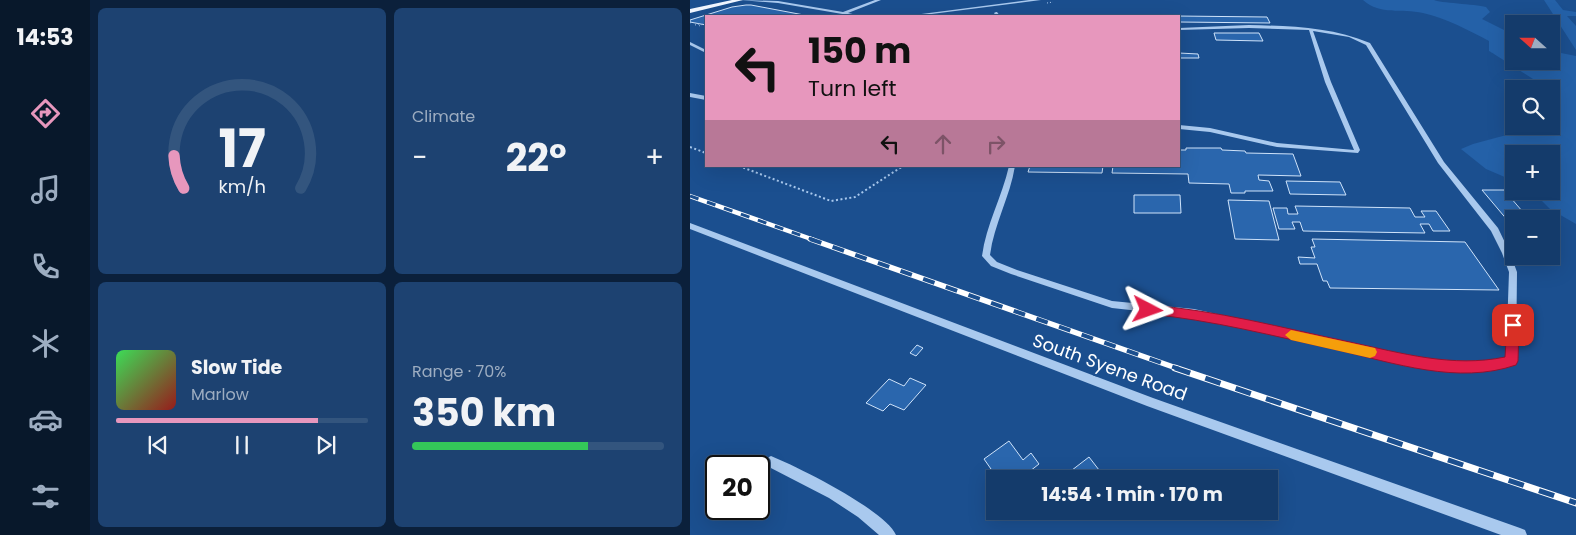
<!DOCTYPE html>
<html lang="en">
<head>
<meta charset="utf-8">
<style>
	:root { --surface:#143b6b; --page:#1d4271; --text:#f1f3f6; --muted:#9dadc1; --line:#33557e; --accent:#e797bd }
	body { margin:0; font-family:Poppins,sans-serif; background:var(--page); color:var(--text); height:100vh; display:flex; flex-direction:column; font-size:19px; white-space:nowrap }
	* { box-sizing:border-box; margin:0 }
	p { font-size:16px; color:var(--muted) }
	.icon { flex:none; width:28px; height:28px; fill:none; stroke:currentColor; stroke-width:2; stroke-linecap:round; stroke-linejoin:round }
	.map { position:relative; flex:1; overflow:hidden }
	.panel { display:flex; flex-direction:column; gap:8px; padding:8px; background:#0b203b; width:600px }
	.panel>* { flex:none }
	.top-card { position:absolute; left:15px; top:15px; width:475px; height:152px; border-radius:0px; box-shadow:0 5px 20px #0002,0 0 0 1px var(--line); background:#e797bd; color:#111; overflow:hidden }
	.needle { width:32px; rotate:291deg }
	.fabs { position:absolute; left:815px; top:15px; display:grid; gap:10px }
	.fabs a { display:grid; place-items:center; width:55px; height:55px; border-radius:0px; background:var(--surface); box-shadow:0 5px 20px #0002,0 0 0 1px var(--line); font-size:25px }
	.speed { position:absolute; left:15px; top:455px; display:flex; gap:10px; font-size:25px; font-weight:700; text-align:center }
	.speed>* { display:grid; place-content:center; width:65px; height:65px; border-radius:50%; background:var(--surface); box-shadow:0 5px 20px #0002,0 0 0 1px var(--line); line-height:1 }
	.speed .limit { border:2px solid #111; border-radius:8px; background:#fff; color:#111 }
	.pin { position:absolute; display:grid; place-items:center; width:42px; height:42px; color:#fff; margin:-21px; border-radius:10px; box-shadow:0 2px 8px #0006 }
	.me { position:absolute; width:55px; margin:-28px; rotate:94deg; stroke-linejoin:round; filter:drop-shadow(0 0 4px #0008) }
	.turn { display:flex; align-items:center; gap:18px; height:105px; padding:0 20px; font-size:22px }
	.turn .icon { width:65px; height:65px; stroke-width:2.5 }
	.turn b { display:block; font-size:35px; line-height:42px }
	.lanes { display:flex; align-items:center; height:48px; padding:0 20px; background:#0003; justify-content:center; gap:25px; direction:ltr }
	.lanes .off { opacity:.35 }
	.big { font-size:38px; font-weight:700; line-height:1.1 }
	.panel .tile { flex:1; display:flex; flex-direction:column; justify-content:center; gap:8px; min-width:0; padding:0 18px; border-radius:8px; background:var(--page) }
	.panel .dial { align-items:center; gap:0 }
	.dial svg { height:130px; overflow:visible; fill:none; stroke:var(--line); stroke-width:7; stroke-linecap:round; text-anchor:middle }
	.dial text { fill:var(--text); stroke:none }
	.song { display:flex; align-items:center; gap:15px }
	.cover { width:60px; height:60px; border-radius:8px; background:linear-gradient(135deg,hsl(130 70% 55%),hsl(0 70% 35%)) }
	.played { height:5px; border-radius:2px; background:linear-gradient(90deg,var(--accent) 80%,var(--line) 80%) }
	.keys { display:flex; justify-content:space-around; direction:ltr }
	.heat { display:flex; justify-content:space-between; align-items:center; font-size:28px; direction:ltr }
	.charge { height:8px; border-radius:4px; background:linear-gradient(90deg,#34c759 70%,var(--line) 0) }
	.panel .tiles { flex:1; display:grid; gap:8px; grid-template-columns:repeat(2,1fr) }
	.trip { position:absolute; left:296px; top:470px; width:292px; height:50px; border-radius:0px; background:var(--surface); box-shadow:0 5px 20px #0002,0 0 0 1px var(--line); font-weight:700; line-height:50px; text-align:center }
	main { display:flex; flex:1; min-height:0 }
	.tab-bar { display:flex; flex-direction:column; width:90px; justify-content:space-around; align-items:center; background:#08182b; color:var(--muted) }
	.tab-bar .icon { width:35px; height:35px }
	.tab-bar .current { color:var(--accent) }
	.tab-bar b { font-size:22px; color:var(--text) }
	.map>svg:first-child { display:block }
</style>
</head>
<body>
<main>
<nav class="tab-bar">
<b>14:53</b>
<svg class="icon current" aria-label="directions" viewBox="0 0 24 24"><path d="M12 3l9 9-9 9-9-9zM9 14v-3h6M13 9l2 2-2 2"/></svg>
<svg class="icon" aria-label="music" viewBox="0 0 24 24"><path d="M9 18V5l10-2v13"/><circle cx="6" cy="18" r="3"/><circle cx="16" cy="16" r="3"/></svg>
<svg class="icon" aria-label="phone" viewBox="0 0 24 24"><path d="M5 4h4l2 5-3 2q2 4 5 5l2-3 5 2v4C11 20 4 13 5 4z"/></svg>
<svg class="icon" aria-label="climate" viewBox="0 0 24 24"><path d="M12 3v18M4 7l16 10M4 17L20 7"/></svg>
<svg class="icon" aria-label="car" viewBox="0 0 24 24"><path d="M5 17H2v-5l4-1 3-4h7l3 4 3 1v5h-3M9 17h6M6 11h13"/><circle cx="7" cy="17" r="2"/><circle cx="17" cy="17" r="2"/></svg>
<svg class="icon" aria-label="filters" viewBox="0 0 24 24"><path d="M4 7h16M4 17h16"/><circle cx="9" cy="7" r="2"/><circle cx="15" cy="17" r="2"/></svg>
</nav>
<section class="panel">
<div class="tiles">
<div class="tile dial"><svg viewBox="0 0 100 80">
<path d="M14 69A42 42 0 1 1 86 69"/>
<path d="M14 69A42 42 0 0 1 8 49" stroke="#e797bd"/>
<text x="50" y="56" font-size="32" font-weight="700">17</text>
<text x="50" y="72" font-size="11">km/h</text>
</svg></div>
<div class="tile"><p>Climate</p>
<div class="heat"><a>−</a><b class="big">22°</b><a>+</a></div>
</div>
<div class="tile">
<div class="song"><i class="cover"></i><div><b>Slow Tide</b><p>Marlow</p></div></div>
<div class="played"></div>
<div class="keys"><svg class="icon" aria-label="previous" viewBox="0 0 24 24"><path d="M18 5L8 12l10 7zM5 5v14"/></svg><svg class="icon" aria-label="pause" viewBox="0 0 24 24"><path d="M8 5v14M16 5v14"/></svg><svg class="icon" aria-label="next" viewBox="0 0 24 24"><path d="M6 5l10 7-10 7zM19 5v14"/></svg></div>
</div>
<div class="tile"><p>Range · 70%</p><b class="big">350 km</b><div class="charge"></div></div>
</div>
</section>
<div class="map">
<svg width="886" height="535" viewBox="0 0 886 535">
	<rect width="100%" height="100%" fill="#1b4f8f"/>
	<g fill="#2461a8">
		<path d="M673 0H744C749 3 785 4 796 7L800 12 792 19 824 35V61H861V51L886 56V224L860 209 842 191H861V154H824V181L796 169 771 149 783 144 835 130 841 126H861V109L868 102 861 94V89C857 89 808 56 799 51V41C778 30 756 18 733 13 711 8 691 16 673 0Z"/>
		<polygon points="854,0 865,0 873,10 886,12 886,16 877,16 886,26 886,50"/>
	</g>
	<g fill="#2a66ad" stroke="#cfe3fa">
		<polygon points="56,5 61,5 114,15 16,16 16,25 0,22 0,20 42,7"/>
		<polygon points="487,16 577,17 580,23 489,22"/>
		<polygon points="524,33 569,33 573,41 526,40"/>
		<polygon points="489,53 508,54 509,58 489,58"/>
		<polygon points="496,148 531,148 532,150 555,151 556,153 603,154 611,176 568,175 569,180 579,181 583,191 555,191 555,193 541,193 539,184 499,183 498,174 422,173 423,166 489,166 489,150 496,150"/>
		<polygon points="340,166 413,166 412,173 338,172"/>
		<polygon points="596,181 650,182 656,195 600,194"/>
		<polygon points="792,190 814,190 839,219 824,219 824,228"/>
		<polygon points="444,195 490,195 491,213 444,213"/>
		<polygon points="538,200 579,201 589,240 545,239"/>
		<polygon points="605,206 720,208 725,217 735,217 731,211 746,211 760,231 743,231 739,224 730,224 735,233 613,231 610,222 602,222 605,229 589,229 583,208 597,208 598,214 608,214"/>
		<polygon points="622,239 775,242 809,290 640,288 637,281 633,281 627,264 610,264 608,257 625,258 621,247 625,247"/>
		<polygon points="227,345 233,348 226,356 220,353"/>
		<polygon points="220,378 236,385 214,410 200,404 193,411 176,403 199,379 214,386"/>
		<polygon points="319,441 333,460 341,453 349,464 330,479 305,479 305,482 297,471 301,469 294,459"/>
		<polygon points="399,457 416,479 374,479 373,477"/>
	</g>
	<g fill="none" stroke-linecap="round" stroke-linejoin="round">
		<g stroke="#a9c9ee" stroke-width="1" stroke-dasharray="1 2" stroke-linecap="butt">
			<polyline points="357,3 363,2"/>
			<polyline points="0,23 2,22"/>
			<polyline points="5,25 9,24"/>
			<polyline points="9,26 13,24"/>
		</g>
		<g stroke="#a9c9ee" stroke-width="2" stroke-dasharray="2 2.5" stroke-linecap="butt">
			<polyline points="0,147 16,153"/>
			<polyline points="49,166 141,201 165,197 213,166"/>
		</g>
		<g fill="#a9c9ee" fill-rule="evenodd">
			<polygon points="50,0 88,1 153,12 185,0 191,0 158,13 172,16 164,16 88,3"/>
			<polygon points="339,0 351,0 226,16 216,16"/>
			<polygon points="306,12 307,12 310,16 306,16 304,13"/>
			<path d="M559 25C601 26 641 27 680 43L754 162 808 228 820 253 827 272 826 361 825 364 800 370 740 369 504 317 422 308 321 274 301 266 292 256C296 225 312 197 319 166H325C320 197 304 224 300 255L307 262 327 270 422 301 504 309 740 361 800 362 816 358 819 272 812 253 801 231 748 163 676 45 659 37 623 31 641 82 670 150 668 153 587 147 520 132 489 129V125L520 128 587 143 664 150 635 82 619 30 559 28 489 30V28Z"/>
			<polygon points="0,42 16,50 16,53 0,45"/>
			<polygon points="0,93 16,96 16,100 0,97"/>
			<polygon points="0,223 463,398 830,528 835,530 837,535 811,535 457,406 0,229"/>
			<path d="M81 456C108 467 195 510 206 535H189L168 517 139 498 77 466 75 462 77 458Z"/>
		</g>
		<polygon fill="#f0f6ff" fill-rule="evenodd" points="42,0 53,0 0,13 0,9"/>
		<defs>
			<polyline id="rail-far2" points="0,196 124,240"/>
			<polyline id="rail-far1" points="120,239 489,369"/>
			<polyline id="rail" points="485,368 886,503"/>
		</defs>
		<use href="#rail-far2" stroke="#fff" stroke-width="4.5"/>
		<use href="#rail-far1" stroke="#fff" stroke-width="5.5"/>
		<use href="#rail" stroke="#fff" stroke-width="7"/>
		<use href="#rail-far2" stroke="#1b4f8f" stroke-width="3" stroke-dasharray="9" stroke-linecap="butt"/>
		<use href="#rail-far1" stroke="#1b4f8f" stroke-width="4" stroke-dasharray="12" stroke-linecap="butt"/>
		<use href="#rail" stroke="#1b4f8f" stroke-width="5" stroke-dasharray="16" stroke-linecap="butt"/>
	</g>
	<path fill="#e11d48" stroke="#92132f" d="M458 305C526 310 593 328 660 342 711 353 763 368 815 357L817 325 823 320 829 325 828 361 826 365C768 385 704 363 647 350 584 336 522 320 458 314L452 310Z"/>
	<polygon fill="#f59e0b" points="601,330 680,347 685,348 687,352 685,356 680,358 601,340 595,335"/>
	<g text-anchor="middle" dominant-baseline="central" stroke-width="5" stroke-linejoin="round" paint-order="stroke">
		<g font-size="18" fill="#fff" stroke="#1b4f8f">
			<text transform="translate(420 367) rotate(20)">South Syene Road</text>
		</g>
	</g>
</svg>
<div class="fabs">
<a><svg class="needle" viewBox="-14 -14 28 28"><path d="M0-13l5 13h-10z" fill="#e53935"/><path d="M0 13l5-13h-10z" fill="#9dadc1"/></svg></a>
<a><svg class="icon" aria-label="search" viewBox="0 0 24 24"><circle cx="10" cy="10" r="6"/><path d="M15 15l6 6"/></svg></a>
<a>+</a>
<a>−</a>
</div>
<div class="speed"><div class="limit">20</div></div>
<div class="pin" style="left:823px;top:325px;background:#d93025"><svg class="icon" aria-label="arrive" viewBox="0 0 24 24"><path d="M6 21V4h12l-3 4 3 4H6"/></svg></div>
<svg class="me" style="left:458px;top:310px" viewBox="-20 -20 40 40"><path d="M0-17L14 15 0 8-14 15z" fill="#e11d48" stroke="#fff" stroke-width="4"/></svg>
<div class="trip">14:54 · 1 min · 170 m</div>
<div class="top-card">
<div class="turn"><svg class="icon" aria-label="left" viewBox="0 0 24 24"><path d="M17 20v-9H6M10 6l-5 5 5 5"/></svg><div><b>150 m</b>Turn left</div></div>
<div class="lanes"><svg class="icon" aria-label="left" viewBox="0 0 24 24"><path d="M17 20v-9H6M10 6l-5 5 5 5"/></svg><svg class="icon off" aria-label="ahead" viewBox="0 0 24 24"><path d="M12 20V5M6 11l6-6 6 6"/></svg><svg class="icon off" aria-label="right" viewBox="0 0 24 24"><path d="M7 20v-9h11M14 6l5 5-5 5"/></svg></div>
</div>
</div>
</main>
</body>
</html>
